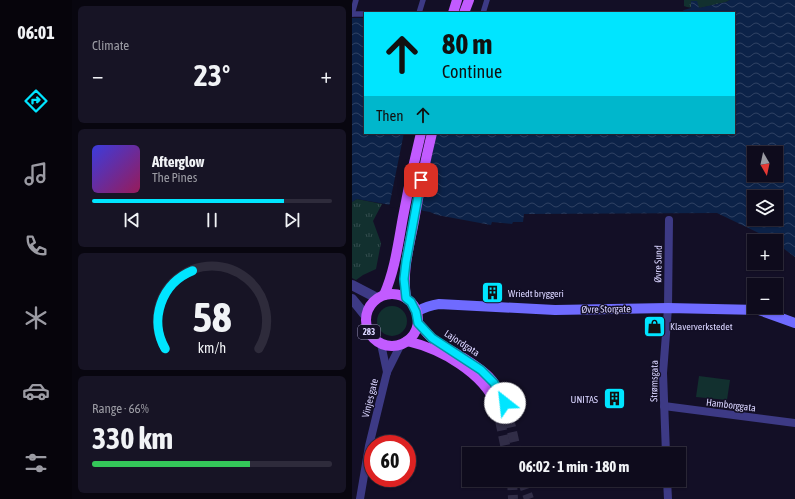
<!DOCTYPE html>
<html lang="en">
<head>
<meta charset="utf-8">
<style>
	:root { --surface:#0e0b1c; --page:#171425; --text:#f1f3f6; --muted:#9b9ba3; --line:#2e2b3b; --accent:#00e5ff }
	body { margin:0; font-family:"Asap Condensed",sans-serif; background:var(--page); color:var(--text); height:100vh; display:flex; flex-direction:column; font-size:15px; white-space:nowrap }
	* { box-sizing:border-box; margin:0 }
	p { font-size:13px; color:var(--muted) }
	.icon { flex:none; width:22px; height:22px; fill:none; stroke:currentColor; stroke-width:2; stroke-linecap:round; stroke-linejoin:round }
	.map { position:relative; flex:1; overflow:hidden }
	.details { display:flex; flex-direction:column; gap:6px; padding:6px; background:#08060f; width:280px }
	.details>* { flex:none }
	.guide { position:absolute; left:12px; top:12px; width:371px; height:122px; border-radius:0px; box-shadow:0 1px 3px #0004,0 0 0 1px var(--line); background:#00e5ff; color:#111; overflow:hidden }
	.needle { width:26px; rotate:171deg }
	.controls { position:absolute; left:395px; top:146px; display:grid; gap:8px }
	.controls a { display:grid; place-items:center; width:36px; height:36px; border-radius:0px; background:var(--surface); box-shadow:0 1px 3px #0004,0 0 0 1px var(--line); font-size:20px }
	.speed { position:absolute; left:12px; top:435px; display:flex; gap:8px; font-size:20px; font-weight:700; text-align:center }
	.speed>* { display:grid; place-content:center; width:52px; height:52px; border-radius:50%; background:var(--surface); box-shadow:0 1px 3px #0004,0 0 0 1px var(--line); line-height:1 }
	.speed .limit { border:6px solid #d22; background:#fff; color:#111 }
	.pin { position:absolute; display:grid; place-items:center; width:34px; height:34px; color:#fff; margin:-17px; border-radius:8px; box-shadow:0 2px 6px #0006 }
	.me { position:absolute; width:44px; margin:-22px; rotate:331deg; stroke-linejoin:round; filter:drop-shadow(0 0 3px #0008) }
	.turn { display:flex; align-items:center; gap:14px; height:84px; padding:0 12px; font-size:18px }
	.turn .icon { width:52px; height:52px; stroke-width:2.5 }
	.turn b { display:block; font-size:28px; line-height:34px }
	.then { display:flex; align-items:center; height:38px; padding:0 12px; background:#0003; gap:8px; font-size:15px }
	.big { font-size:30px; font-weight:700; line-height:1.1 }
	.details .card { flex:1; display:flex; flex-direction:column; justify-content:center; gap:6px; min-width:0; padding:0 14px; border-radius:6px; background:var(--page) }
	.details .dial { align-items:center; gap:0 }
	.dial svg { height:104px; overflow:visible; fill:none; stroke:var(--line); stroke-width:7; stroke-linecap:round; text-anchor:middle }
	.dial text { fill:var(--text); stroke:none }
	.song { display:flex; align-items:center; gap:12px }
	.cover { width:48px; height:48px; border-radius:6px; background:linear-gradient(135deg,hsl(240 70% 55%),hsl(330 70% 35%)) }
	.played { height:4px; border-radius:2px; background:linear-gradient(90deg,var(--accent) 80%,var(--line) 80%) }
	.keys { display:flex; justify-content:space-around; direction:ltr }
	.heat { display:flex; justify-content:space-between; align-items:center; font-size:22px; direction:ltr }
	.charge { height:6px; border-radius:3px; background:linear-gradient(90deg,#34c759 66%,var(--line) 0) }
	.trip { position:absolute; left:110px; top:447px; width:224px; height:40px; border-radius:0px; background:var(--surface); box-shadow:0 1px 3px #0004,0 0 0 1px var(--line); font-weight:700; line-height:40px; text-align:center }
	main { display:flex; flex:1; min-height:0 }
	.tab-bar { display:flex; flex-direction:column; width:72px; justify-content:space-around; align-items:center; background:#06040b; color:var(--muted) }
	.tab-bar .icon { width:28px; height:28px }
	.tab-bar .selected { color:var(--accent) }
	.tab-bar b { font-size:18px; color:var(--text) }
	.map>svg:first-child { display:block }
</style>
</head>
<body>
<main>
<nav class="tab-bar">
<b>06:01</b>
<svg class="icon selected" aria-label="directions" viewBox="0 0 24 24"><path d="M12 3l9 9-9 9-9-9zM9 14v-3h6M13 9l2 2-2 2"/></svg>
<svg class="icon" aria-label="music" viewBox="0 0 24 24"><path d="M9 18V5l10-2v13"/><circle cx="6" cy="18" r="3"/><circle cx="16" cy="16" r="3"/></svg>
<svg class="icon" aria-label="phone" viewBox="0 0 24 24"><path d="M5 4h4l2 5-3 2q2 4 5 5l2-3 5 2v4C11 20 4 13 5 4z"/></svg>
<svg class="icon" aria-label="climate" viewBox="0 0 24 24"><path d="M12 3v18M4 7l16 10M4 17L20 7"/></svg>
<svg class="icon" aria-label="car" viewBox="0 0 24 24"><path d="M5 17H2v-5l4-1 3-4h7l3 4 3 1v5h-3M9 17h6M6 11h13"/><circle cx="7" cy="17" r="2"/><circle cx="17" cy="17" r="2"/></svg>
<svg class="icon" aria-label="filters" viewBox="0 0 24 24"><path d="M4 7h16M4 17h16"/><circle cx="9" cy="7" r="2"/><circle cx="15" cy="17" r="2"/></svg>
</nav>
<section class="details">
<div class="card"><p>Climate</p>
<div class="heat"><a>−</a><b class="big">23°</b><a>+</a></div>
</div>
<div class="card">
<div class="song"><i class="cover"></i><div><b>Afterglow</b><p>The Pines</p></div></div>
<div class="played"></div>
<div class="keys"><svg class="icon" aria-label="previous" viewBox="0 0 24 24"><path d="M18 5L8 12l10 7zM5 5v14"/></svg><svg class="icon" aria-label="pause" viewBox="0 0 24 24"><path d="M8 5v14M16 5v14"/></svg><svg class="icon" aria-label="next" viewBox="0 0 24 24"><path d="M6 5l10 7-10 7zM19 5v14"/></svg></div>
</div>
<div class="card dial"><svg viewBox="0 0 100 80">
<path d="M14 69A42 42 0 1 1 86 69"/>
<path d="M14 69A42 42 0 0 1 35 9" stroke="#00e5ff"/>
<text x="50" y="56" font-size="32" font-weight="700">58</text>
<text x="50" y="72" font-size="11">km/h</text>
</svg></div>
<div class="card"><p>Range · 66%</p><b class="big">330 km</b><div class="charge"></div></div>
</section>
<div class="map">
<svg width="443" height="499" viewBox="0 0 443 499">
	<defs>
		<pattern id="park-tufts" width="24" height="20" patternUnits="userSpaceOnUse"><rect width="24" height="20" fill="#12302f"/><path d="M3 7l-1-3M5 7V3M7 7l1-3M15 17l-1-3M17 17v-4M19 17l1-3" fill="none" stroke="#344d4e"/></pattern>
		<pattern id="water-waves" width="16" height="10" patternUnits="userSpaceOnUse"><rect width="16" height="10" fill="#0c2248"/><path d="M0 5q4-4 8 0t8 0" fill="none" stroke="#2f4163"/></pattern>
	</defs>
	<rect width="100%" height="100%" fill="#130f26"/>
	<g fill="#12302f">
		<circle cx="40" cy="321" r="15"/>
		<polygon points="347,376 378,380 375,400 344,397"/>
	</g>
	<g fill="url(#park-tufts)">
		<path d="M332 0H378L374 2C360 5 346 11 332 6Z"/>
		<polygon points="5,199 30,204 21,221 29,243 24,269 11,275 4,280 0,278 0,202"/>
	</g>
	<path fill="url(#water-waves)" fill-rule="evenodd" d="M378 0H443V257L424 243V241H421L415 237 365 213 172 214 171 222H161L160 224 140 222 139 225 85 215 78 212 5 199 0 202V18H13V133H382V13H328L332 10 339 8V1H345L347 8 374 2ZM402 153H424V175H402ZM402 197H424V219H402Z"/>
	<polygon fill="#130f26" points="52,133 85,133 77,167 68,212 37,207"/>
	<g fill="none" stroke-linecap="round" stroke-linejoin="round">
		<g stroke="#312d47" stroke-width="10" stroke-dasharray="10 5" stroke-linecap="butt">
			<polyline points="153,403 159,427 165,454"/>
			<polyline points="145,406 155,454"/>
			<polyline points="160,480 161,499"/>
			<polyline points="170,480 177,499"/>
		</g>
		<g stroke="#3d3a85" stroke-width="5.5">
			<polyline points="67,13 71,0"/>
			<polyline points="131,13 135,0"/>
			<polyline points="0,14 4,0"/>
			<polyline points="0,14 13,14"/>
		</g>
		<g stroke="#3d3a85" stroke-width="8">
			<polyline points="29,344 35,372"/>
			<polyline points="312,406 443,423"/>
			<polyline points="314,454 311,373 316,308 317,220"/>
			<polyline points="315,480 316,499"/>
			<polyline points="8,499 17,446 35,372 49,344"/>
		</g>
		<g stroke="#3d3a85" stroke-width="10">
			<polyline points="0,285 25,298"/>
			<polyline points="0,299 14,316"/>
		</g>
		<path stroke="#6f6bff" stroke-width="10" d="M64 312C71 308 79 305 87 304L203 310 316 308 407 310 443 323"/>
		<g stroke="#c25bff" stroke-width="10">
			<polyline points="101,13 105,0"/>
			<polyline points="112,13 117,0"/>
			<circle cx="40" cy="320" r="26"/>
			<path d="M32 295C43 270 46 244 51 217 56 189 62 161 69 133"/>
			<path d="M54 298C50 270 57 248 62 221 67 192 73 162 80 133"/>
			<path d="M66 323C71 328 75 334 81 339 99 352 121 361 137 377 144 384 149 394 153 403"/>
			<path d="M55 341C89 349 131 372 145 406"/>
		</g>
	</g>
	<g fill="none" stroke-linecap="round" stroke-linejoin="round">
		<defs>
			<polyline id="route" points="69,180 54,262 52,279 53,288 54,298 59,302 64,312 66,323 80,338 129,370 142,383 153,403"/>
		</defs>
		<use href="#route" stroke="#0095a6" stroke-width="10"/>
		<use href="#route" stroke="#00e5ff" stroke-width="7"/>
	</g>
	<defs>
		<symbol id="building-square" viewBox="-11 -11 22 22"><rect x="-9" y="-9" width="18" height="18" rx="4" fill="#00e5ff" stroke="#130f26"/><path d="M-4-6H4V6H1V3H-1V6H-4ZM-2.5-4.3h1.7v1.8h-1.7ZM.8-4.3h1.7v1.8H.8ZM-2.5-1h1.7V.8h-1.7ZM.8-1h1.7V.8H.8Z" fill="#111"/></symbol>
		<symbol id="shop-square" viewBox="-11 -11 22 22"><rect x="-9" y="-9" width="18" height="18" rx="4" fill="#00e5ff" stroke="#130f26"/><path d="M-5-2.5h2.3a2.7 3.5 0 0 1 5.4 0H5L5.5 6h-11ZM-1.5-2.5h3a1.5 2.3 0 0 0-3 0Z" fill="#111"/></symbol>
	</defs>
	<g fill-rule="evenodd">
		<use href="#building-square" x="128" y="280" width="25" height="25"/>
		<use href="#shop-square" x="290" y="314" width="25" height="25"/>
		<use href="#building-square" x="250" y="386" width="25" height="25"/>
	</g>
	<g text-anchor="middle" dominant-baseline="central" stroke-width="3" stroke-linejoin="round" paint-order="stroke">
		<rect fill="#130f26" stroke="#9e99be" stroke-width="1" x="6" y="325" width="22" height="14" rx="3"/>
		<g font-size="9" font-weight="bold" fill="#d9d4ff">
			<text x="17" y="332">283</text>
		</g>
		<g font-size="10" fill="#d9d4ff" stroke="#130f26">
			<text transform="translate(306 264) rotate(-89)">Øvre Sund</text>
			<text transform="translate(254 309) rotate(-1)">Øvre Storgate</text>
			<text transform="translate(110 343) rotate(33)">Lajordgata</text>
			<text transform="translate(302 381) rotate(-89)">Strømsgata</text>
			<text transform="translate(18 398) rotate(-76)">Vinjes gate</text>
			<text transform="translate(379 405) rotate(7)">Hamborggata</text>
		</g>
		<g font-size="10" fill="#d9d4ff" stroke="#130f26" text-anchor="start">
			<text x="156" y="293">Wriedt bryggeri</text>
			<text x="318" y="326">Klaververkstedet</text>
			<text x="246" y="399" text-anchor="end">UNITAS</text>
		</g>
	</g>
</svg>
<div class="controls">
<a><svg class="needle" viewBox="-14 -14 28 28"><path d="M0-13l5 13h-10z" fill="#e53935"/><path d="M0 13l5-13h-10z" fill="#9b9ba3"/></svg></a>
<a><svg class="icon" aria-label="layers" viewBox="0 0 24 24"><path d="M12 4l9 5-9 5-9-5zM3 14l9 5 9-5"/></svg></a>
<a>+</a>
<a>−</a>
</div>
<div class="speed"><div class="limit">60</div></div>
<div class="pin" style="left:69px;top:180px;background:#d93025"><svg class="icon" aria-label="arrive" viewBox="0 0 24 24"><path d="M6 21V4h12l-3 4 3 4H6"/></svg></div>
<svg class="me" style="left:153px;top:403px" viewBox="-20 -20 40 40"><circle r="19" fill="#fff"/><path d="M0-13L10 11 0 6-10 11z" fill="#00e5ff"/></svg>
<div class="trip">06:02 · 1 min · 180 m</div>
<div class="guide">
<div class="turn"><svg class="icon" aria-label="ahead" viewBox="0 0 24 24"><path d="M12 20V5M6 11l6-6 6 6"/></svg><div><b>80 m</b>Continue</div></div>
<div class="then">Then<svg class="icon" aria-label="ahead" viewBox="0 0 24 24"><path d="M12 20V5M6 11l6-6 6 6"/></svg></div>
</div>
</div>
</main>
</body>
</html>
